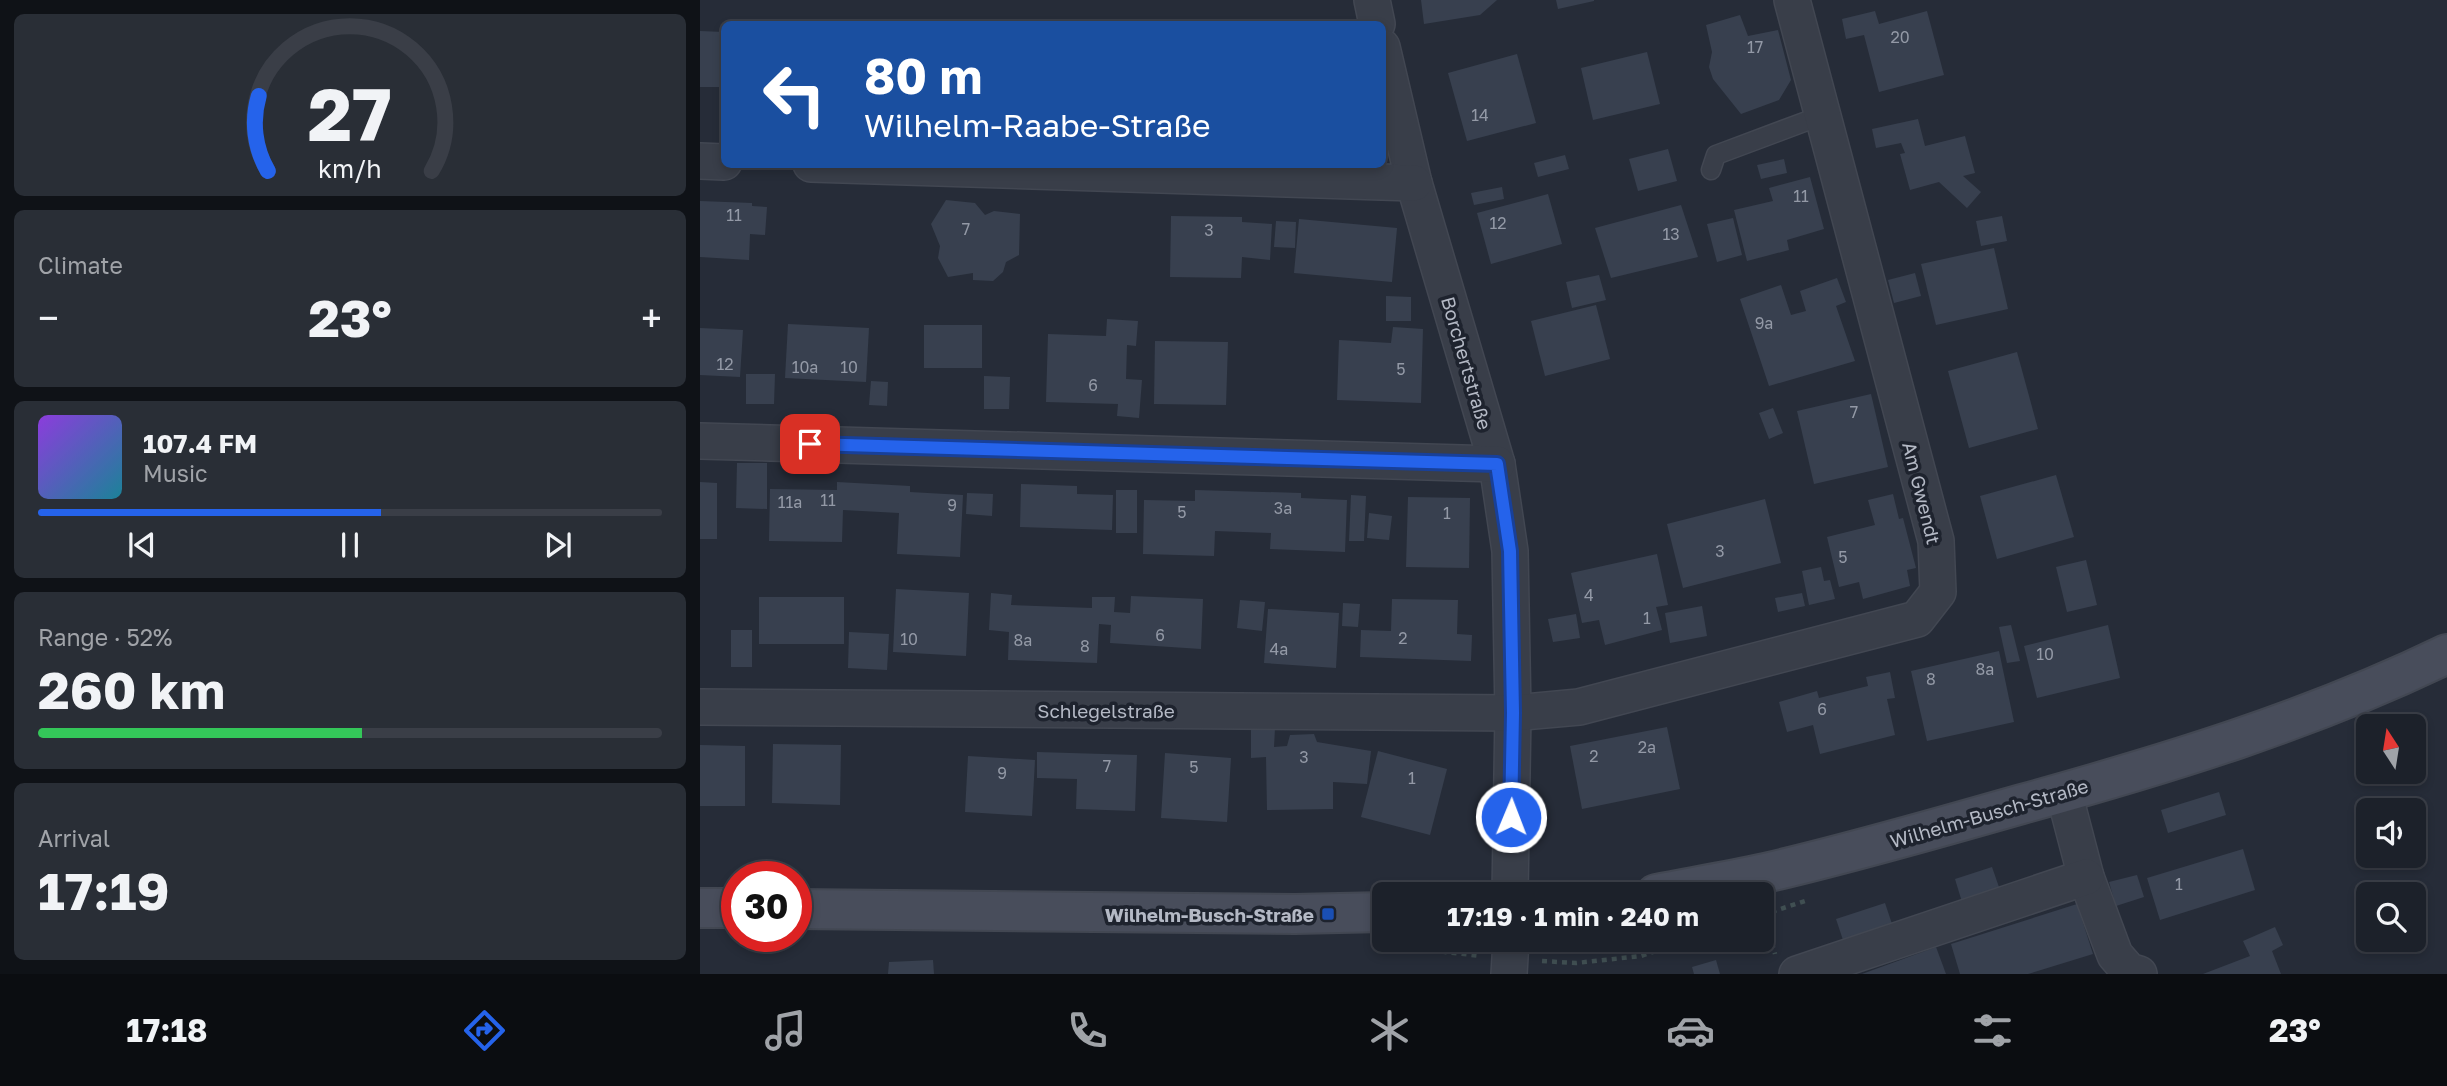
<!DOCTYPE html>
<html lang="en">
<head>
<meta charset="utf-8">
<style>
	:root { --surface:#1c212a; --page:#292e36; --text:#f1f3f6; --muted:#a0a3a8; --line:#3a3e47; --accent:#2563eb }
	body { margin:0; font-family:"Golos Text",sans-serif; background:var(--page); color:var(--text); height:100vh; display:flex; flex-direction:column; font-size:26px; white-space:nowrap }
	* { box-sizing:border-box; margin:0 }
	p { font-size:23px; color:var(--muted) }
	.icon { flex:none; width:38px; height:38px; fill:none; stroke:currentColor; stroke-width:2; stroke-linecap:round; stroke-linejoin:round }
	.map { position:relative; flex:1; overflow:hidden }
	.drawer { display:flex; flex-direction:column; gap:14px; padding:14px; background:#0f1217; width:700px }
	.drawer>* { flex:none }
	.guide { position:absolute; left:21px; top:21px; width:665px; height:147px; border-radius:10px; box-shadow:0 4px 10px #0003,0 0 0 2px var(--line); background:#1a4fa0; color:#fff; overflow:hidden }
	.needle { width:46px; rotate:348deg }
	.fabs { position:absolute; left:1656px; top:714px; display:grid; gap:14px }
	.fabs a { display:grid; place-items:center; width:70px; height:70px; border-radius:10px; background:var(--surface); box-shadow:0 4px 10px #0003,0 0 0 2px var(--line); font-size:35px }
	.speed { position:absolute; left:21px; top:861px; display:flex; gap:14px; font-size:35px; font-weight:700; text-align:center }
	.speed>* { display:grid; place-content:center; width:91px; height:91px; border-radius:50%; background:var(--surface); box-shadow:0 4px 10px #0003,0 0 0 2px var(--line); line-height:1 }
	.speed .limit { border:10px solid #d22; background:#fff; color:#111 }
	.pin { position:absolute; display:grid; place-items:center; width:60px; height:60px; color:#fff; margin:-30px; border-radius:14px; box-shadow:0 4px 10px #0006 }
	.me { position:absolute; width:77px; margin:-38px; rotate:1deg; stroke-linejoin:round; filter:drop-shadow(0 0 5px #0008) }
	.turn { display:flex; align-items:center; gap:24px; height:147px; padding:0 28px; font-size:32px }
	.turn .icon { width:91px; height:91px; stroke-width:2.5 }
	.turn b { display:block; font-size:49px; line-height:60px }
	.big { font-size:52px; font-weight:700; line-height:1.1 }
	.drawer .widget { flex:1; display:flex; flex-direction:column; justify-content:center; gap:10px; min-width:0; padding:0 24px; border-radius:10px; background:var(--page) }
	.drawer .dial { align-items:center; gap:0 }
	.dial svg { height:182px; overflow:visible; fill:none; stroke:var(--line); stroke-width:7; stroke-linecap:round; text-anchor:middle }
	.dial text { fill:var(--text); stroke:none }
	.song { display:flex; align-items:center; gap:21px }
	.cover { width:84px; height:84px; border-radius:10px; background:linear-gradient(135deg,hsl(270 70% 55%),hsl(190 70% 35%)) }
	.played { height:7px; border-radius:4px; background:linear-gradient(90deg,var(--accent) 55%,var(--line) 55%) }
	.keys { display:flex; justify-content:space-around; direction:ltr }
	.heat { display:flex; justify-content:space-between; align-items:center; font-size:38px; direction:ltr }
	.charge { height:10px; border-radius:5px; background:linear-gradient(90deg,#34c759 52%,var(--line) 0) }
	.trip { position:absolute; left:672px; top:882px; width:402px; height:70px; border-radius:10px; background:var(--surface); box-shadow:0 4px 10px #0003,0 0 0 2px var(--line); font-weight:700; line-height:70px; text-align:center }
	.tab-bar { display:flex; height:112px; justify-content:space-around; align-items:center; background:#0b0d11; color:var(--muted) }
	.tab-bar .icon { width:49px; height:49px }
	.tab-bar .current { color:var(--accent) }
	.tab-bar b { font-size:32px; color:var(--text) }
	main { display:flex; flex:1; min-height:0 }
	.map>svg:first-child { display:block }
</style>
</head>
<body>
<main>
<section class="drawer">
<div class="widget dial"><svg viewBox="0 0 100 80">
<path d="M14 69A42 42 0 1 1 86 69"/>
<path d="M14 69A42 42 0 0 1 10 36" stroke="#2563eb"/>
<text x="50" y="56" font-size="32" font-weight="700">27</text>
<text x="50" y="72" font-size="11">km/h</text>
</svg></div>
<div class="widget"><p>Climate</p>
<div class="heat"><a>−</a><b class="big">23°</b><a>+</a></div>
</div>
<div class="widget">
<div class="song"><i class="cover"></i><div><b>107.4 FM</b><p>Music</p></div></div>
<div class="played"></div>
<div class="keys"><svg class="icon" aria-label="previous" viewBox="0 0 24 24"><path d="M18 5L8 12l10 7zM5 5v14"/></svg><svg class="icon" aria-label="pause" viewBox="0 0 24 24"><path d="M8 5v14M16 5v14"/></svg><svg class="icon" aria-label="next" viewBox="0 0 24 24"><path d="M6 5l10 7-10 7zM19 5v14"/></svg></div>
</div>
<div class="widget"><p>Range · 52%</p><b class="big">260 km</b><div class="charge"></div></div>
<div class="widget"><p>Arrival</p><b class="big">17:19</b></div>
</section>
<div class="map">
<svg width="1747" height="974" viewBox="0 0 1747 974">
	<rect width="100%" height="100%" fill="#262c38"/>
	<g fill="#38404f">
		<polygon points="721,0 797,0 780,15 724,24"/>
		<polygon points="856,0 894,0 894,1 858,9"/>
		<polygon points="1175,11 1179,24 1227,11 1244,75 1179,92 1164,35 1146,39 1142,19"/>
		<polygon points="1040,15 1048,36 1078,30 1091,80 1079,100 1041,114 1013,79 1009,67 1012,52 1006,25"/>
		<polygon points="0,31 24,32 24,87 0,87"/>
		<polygon points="947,52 960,104 893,120 881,68"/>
		<polygon points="817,54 836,123 767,141 748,73"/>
		<polygon points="1218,119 1225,146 1265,136 1275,173 1263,176 1281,192 1267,208 1239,182 1210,190 1200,154 1205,153 1201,143 1176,148 1172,129"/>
		<polygon points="968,149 977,181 938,191 929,159"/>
		<polygon points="865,155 869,169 838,177 834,163"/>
		<polygon points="1084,159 1087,173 1061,179 1057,165"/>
		<polygon points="1110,177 1124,229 1087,240 1089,250 1047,261 1034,210 1073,201 1069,188"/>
		<polygon points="802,187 804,199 774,205 771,193"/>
		<polygon points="848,194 862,244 791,264 777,213"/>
		<polygon points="246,200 275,203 285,215 294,211 320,214 319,255 306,262 303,272 293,281 273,280 273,273 248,277 238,258 240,246 231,224"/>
		<polygon points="0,201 52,203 52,206 67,207 65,235 50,234 49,260 0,257"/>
		<polygon points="981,205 998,257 911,278 895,228"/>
		<polygon points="471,216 542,217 542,222 572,224 570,260 542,257 541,278 470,277"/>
		<polygon points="1302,216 1307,241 1281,246 1276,221"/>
		<polygon points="1033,218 1042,255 1017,262 1007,224"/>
		<polygon points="599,219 697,228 692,282 594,273"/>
		<polygon points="576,221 596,222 595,248 574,247"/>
		<polygon points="1294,248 1308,309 1236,325 1221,264"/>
		<polygon points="1215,273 1221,296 1194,303 1188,280"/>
		<polygon points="899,275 906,300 872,308 866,282"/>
		<polygon points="1137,278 1146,302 1136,306 1155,361 1069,386 1040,299 1081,285 1091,315 1106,311 1100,291"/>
		<polygon points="686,296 711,297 711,321 686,321"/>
		<polygon points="896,305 910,359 845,376 831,321"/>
		<polygon points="407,319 438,321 436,346 427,345 426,379 442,380 439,418 417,416 418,404 346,402 348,334 406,336"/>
		<polygon points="88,324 169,328 166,382 85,378"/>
		<rect x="224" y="325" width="58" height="43"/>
		<polygon points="693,327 723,329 721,403 637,400 639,340 691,343"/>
		<polygon points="0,328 43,330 40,377 0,375"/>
		<polygon points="455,341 528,342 526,405 454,404"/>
		<polygon points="1317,352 1338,429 1269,448 1248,371"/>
		<polygon points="46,374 75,374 74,404 46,404"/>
		<polygon points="284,376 310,377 309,409 284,409"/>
		<polygon points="171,381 188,382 187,406 169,405"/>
		<polygon points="1171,394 1188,467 1114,484 1097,411"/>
		<polygon points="1073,408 1083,433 1069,439 1059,413"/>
		<polygon points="37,463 67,463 67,509 36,508"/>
		<polygon points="1356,475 1374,537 1297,559 1280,496"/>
		<polygon points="0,482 17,483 17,539 0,539"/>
		<polygon points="137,482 210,486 210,492 263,495 260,557 197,554 199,513 143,510 142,542 69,541 70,489 137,490"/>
		<polygon points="321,484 377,486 377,494 413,495 412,530 320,527"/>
		<rect x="416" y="490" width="21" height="43"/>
		<polygon points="495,490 601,493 601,498 647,500 645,552 570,549 571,533 515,531 514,556 443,554 444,500 495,501"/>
		<polygon points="267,493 293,494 292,516 266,514"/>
		<polygon points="1193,494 1199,519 1203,518 1216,568 1207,570 1210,586 1163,599 1159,582 1139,587 1127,537 1175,525 1168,500"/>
		<polygon points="651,495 666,496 664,541 649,541"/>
		<polygon points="708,497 770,498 769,568 706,567"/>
		<polygon points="1065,499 1081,563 983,588 967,524"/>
		<polygon points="669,513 692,516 689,540 667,538"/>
		<polygon points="957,554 968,605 956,607 962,630 905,645 899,620 882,623 871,573"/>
		<polygon points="1386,560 1397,605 1367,612 1356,567"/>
		<polygon points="1121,567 1124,581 1130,580 1135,599 1109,605 1102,571"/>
		<polygon points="196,589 269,593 266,656 193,652"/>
		<polygon points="291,593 312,595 311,605 392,608 392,597 415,597 414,612 430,613 431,596 503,599 501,649 410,643 411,625 399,624 397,663 308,660 309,632 289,630"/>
		<polygon points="1102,593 1105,606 1078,612 1075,598"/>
		<rect x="59" y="597" width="85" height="47"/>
		<polygon points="692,599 758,600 757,634 772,635 771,661 660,657 661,630 691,631"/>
		<polygon points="540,600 565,602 562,631 537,628"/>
		<polygon points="643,603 660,604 658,627 642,626"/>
		<polygon points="1002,606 1007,636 970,643 965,613"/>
		<polygon points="568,609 639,613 636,668 564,663"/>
		<polygon points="876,614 880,638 853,642 848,619"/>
		<polygon points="1311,625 1320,661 1307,663 1299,627"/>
		<polygon points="1408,625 1420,678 1337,698 1324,646"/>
		<rect x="31" y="630" width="21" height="37"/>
		<polygon points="149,632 189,634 187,670 148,668"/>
		<polygon points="1299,651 1314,722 1227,741 1211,671"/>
		<polygon points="1190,672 1195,698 1187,699 1195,735 1120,754 1113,725 1087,732 1079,702 1117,691 1119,698 1168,686 1166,677"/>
		<polygon points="967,727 980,789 882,809 870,746"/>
		<polygon points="575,728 574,747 587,746 590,735 614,734 617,742 671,751 667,784 633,782 633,809 567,810 566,757 551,758 551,729"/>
		<polygon points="73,744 141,745 140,805 72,803"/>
		<polygon points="0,745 45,746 45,806 0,806"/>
		<polygon points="678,751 747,769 730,835 661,817"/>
		<polygon points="337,752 437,755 435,811 376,809 377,779 337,778"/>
		<polygon points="465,753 531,758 527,822 461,818"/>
		<polygon points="268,756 335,760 332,816 265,812"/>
		<polygon points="1519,792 1526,815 1468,833 1461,810"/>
		<polygon points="1543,849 1555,890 1460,920 1447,878"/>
		<polygon points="1292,867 1300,890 1262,902 1255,879"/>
		<polygon points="1437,875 1444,897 1416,906 1409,882"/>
		<polygon points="1185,903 1192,924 1143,940 1136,919"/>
		<polygon points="1377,904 1393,954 1328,974 1260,974 1251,944"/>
		<polygon points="1575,927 1583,945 1572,951 1581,974 1503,974 1550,956 1543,941"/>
		<polygon points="1236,947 1246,974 1162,974"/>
		<polygon points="233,960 234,974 188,974 189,962"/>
		<polygon points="1016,960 1020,974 994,974 992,967"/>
	</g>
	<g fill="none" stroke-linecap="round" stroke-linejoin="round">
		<defs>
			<polyline id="lane" points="1011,170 1016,155 1123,115"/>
			<g id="street">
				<polyline points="672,0 677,24"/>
				<polyline points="682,47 714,183 797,464 810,551 813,713 810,894"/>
				<polyline points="0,161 24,162"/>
				<polyline points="111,164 714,183"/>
				<polyline points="0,441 797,464"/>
				<polyline points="0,707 813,713 879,707 1217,619 1238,592 1236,541 1092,0"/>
				<polyline points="1364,793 1386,877 1415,955 1429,971 1439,974"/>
				<polyline points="809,974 811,940"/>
				<polyline points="1097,974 1386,877"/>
			</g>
			<g id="secondary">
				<path d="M956 894C992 887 1029 881 1065 873 1152 853 1237 828 1322 804 1467 764 1611 720 1747 654"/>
				<polyline points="0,908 37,908"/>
				<polyline points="96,909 595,914 684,912"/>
			</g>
		</defs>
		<use href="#lane" stroke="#424752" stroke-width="21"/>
		<use href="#street" stroke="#424752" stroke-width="38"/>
		<use href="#secondary" stroke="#424752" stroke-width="42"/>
		<g stroke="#404f52" stroke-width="4.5" stroke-dasharray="5 5" stroke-linecap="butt">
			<polyline points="1064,914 1075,954"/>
			<polyline points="1062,915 1105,901"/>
			<polyline points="692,946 781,956"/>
			<polyline points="842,961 876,963 941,956 989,940"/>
		</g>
		<use href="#lane" stroke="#393e49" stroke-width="18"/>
		<use href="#street" stroke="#393e49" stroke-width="35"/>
		<use href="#secondary" stroke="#484d5b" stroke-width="38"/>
	</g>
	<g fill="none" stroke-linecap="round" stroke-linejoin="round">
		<defs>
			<polyline id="route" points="110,444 797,464 810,551 813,713 811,817"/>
		</defs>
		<use href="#route" stroke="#184099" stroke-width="18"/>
		<use href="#route" stroke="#2563eb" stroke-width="12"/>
	</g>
	<rect fill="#1a4fb4" stroke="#1e232e" stroke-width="2.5" x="621" y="907" width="14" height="14" rx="3.5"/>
	<g text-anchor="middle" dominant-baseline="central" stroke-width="7" stroke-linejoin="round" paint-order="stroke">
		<g font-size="16" fill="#9399a6">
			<text x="1200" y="37">20</text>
			<text x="1055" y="47">17</text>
			<text x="780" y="115">14</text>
			<text x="1101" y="196">11</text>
			<text x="34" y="215">11</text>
			<text x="798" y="223">12</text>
			<text x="266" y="229">7</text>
			<text x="509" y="230">3</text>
			<text x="971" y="234">13</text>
			<text x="1064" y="323">9a</text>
			<text x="25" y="364">12</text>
			<text x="105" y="367">10a</text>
			<text x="149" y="367">10</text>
			<text x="701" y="369">5</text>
			<text x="393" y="385">6</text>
			<text x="1154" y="412">7</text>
			<text x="128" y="500">11</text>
			<text x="90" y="502">11a</text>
			<text x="252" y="505">9</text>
			<text x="583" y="508">3a</text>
			<text x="482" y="512">5</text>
			<text x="747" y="513">1</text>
			<text x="1020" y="551">3</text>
			<text x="1143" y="557">5</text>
			<text x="889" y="595">4</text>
			<text x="947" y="618">1</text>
			<text x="460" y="635">6</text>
			<text x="703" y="638">2</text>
			<text x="209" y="639">10</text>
			<text x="323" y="640">8a</text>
			<text x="385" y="646">8</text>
			<text x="579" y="649">4a</text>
			<text x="1345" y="654">10</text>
			<text x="1285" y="669">8a</text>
			<text x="1231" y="679">8</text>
			<text x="1122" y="709">6</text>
			<text x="947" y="747">2a</text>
			<text x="894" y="756">2</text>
			<text x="604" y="757">3</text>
			<text x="407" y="766">7</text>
			<text x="494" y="767">5</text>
			<text x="302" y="773">9</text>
			<text x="712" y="778">1</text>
			<text x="1479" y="884">1</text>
		</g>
		<g font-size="19" fill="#b4b9c5" stroke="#1e232e">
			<text transform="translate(767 363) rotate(74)">Borchertstraße</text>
			<text transform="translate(1222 493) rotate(76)">Am Gwendt</text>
			<text x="406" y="710">Schlegelstraße</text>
			<text transform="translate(1289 813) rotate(-16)">Wilhelm-Busch-Straße</text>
		</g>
		<g font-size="19" font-weight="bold" fill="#b4b9c5" stroke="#1e232e" text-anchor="end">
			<text x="614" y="914">Wilhelm-Busch-Straße</text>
		</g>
	</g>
</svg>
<div class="fabs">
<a><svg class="needle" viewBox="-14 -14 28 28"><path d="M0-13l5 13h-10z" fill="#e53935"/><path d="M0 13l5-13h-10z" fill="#a0a3a8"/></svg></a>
<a><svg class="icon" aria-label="sound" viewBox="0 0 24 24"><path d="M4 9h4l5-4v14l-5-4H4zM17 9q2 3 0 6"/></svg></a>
<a><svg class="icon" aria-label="search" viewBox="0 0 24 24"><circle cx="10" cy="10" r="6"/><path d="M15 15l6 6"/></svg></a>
</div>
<div class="speed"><div class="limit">30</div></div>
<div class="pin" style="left:110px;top:444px;background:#d93025"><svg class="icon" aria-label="arrive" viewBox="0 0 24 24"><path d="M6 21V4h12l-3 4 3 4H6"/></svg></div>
<svg class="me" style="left:811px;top:817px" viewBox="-20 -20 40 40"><circle r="17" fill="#2563eb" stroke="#fff" stroke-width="3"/><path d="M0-11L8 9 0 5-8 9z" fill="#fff"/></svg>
<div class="trip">17:19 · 1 min · 240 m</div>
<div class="guide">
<div class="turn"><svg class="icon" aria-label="left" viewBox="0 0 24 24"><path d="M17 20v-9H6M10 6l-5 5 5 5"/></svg><div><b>80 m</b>Wilhelm-Raabe-Straße</div></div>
</div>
</div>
</main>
<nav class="tab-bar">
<b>17:18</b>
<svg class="icon current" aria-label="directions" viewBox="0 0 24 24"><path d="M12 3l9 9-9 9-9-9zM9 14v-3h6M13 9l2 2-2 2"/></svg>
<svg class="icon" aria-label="music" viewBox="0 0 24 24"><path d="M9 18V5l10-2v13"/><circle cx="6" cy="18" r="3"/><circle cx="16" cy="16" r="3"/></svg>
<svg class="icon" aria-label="phone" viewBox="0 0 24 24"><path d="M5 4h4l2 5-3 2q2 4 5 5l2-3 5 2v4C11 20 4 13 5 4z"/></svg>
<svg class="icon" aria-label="climate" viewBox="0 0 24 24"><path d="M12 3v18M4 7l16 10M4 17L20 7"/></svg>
<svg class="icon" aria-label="car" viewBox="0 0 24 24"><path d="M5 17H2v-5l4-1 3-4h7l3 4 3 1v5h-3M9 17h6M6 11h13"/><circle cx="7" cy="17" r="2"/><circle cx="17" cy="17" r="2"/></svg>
<svg class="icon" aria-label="filters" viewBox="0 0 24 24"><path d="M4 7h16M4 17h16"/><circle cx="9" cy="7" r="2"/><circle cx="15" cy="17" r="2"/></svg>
<b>23°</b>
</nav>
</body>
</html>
